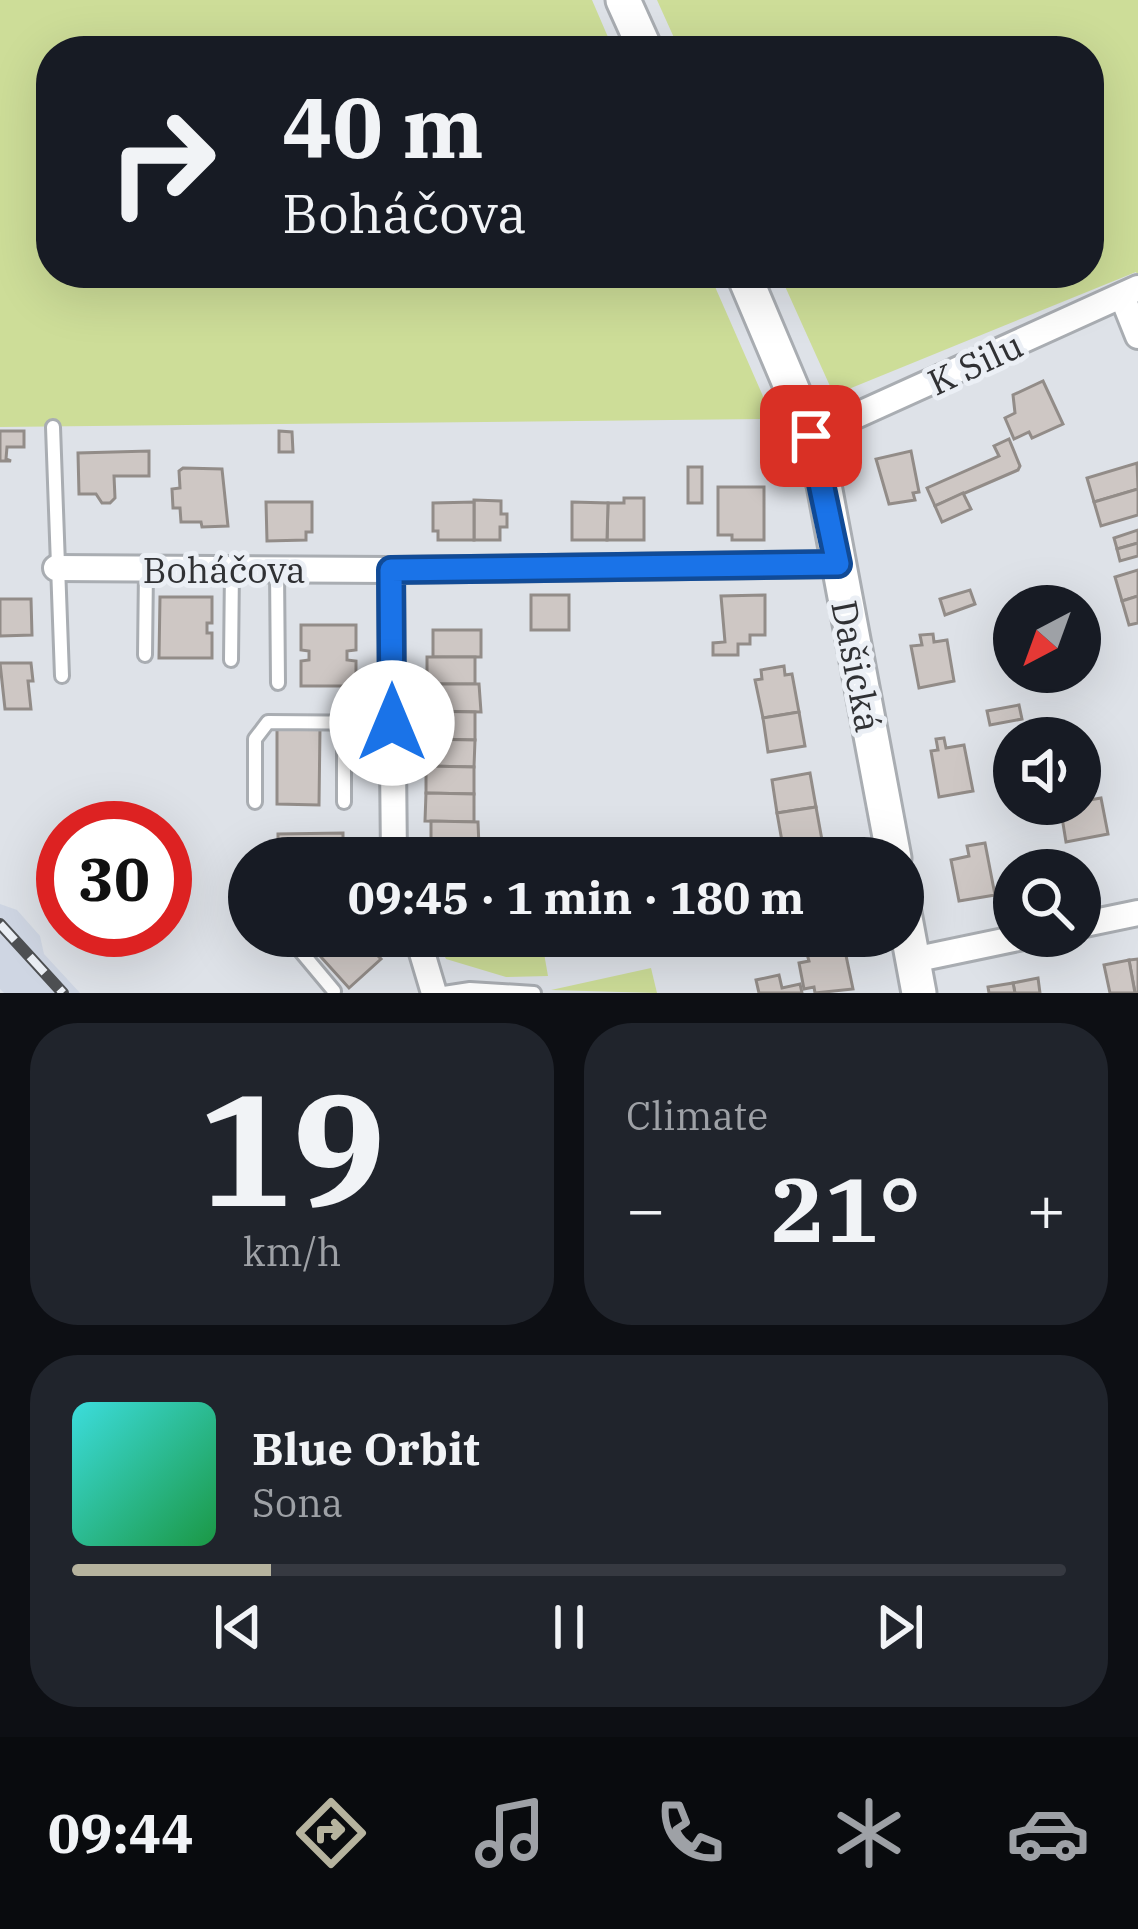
<!DOCTYPE html>
<html lang="en">
<head>
<meta charset="utf-8">
<style>
	:root { --surface:#171b24; --page:#20242c; --text:#f1f3f6; --muted:#9ea1a6; --line:#363941; --accent:#b6b39e }
	body { margin:0; font-family:"IBM Plex Serif",serif; background:var(--page); color:var(--text); height:100vh; display:flex; flex-direction:column; font-size:45px; white-space:nowrap }
	* { box-sizing:border-box; margin:0 }
	p { font-size:39px; color:var(--muted) }
	.icon { flex:none; width:66px; height:66px; fill:none; stroke:currentColor; stroke-width:2; stroke-linecap:round; stroke-linejoin:round }
	.map { position:relative; height:993px; overflow:hidden }
	.panel { display:flex; flex-direction:column; gap:30px; padding:30px; background:#0d0f14; flex:1 }
	.panel>* { flex:none }
	.hud { position:absolute; left:36px; top:36px; width:1068px; height:252px; border-radius:48px; box-shadow:0 12px 48px #0002; background:#171b24; color:var(--text); overflow:hidden }
	.needle { width:78px; rotate:221deg }
	.tools { position:absolute; left:993px; top:585px; display:grid; gap:24px }
	.tools a { display:grid; place-items:center; width:108px; height:108px; border-radius:50%; background:var(--surface); box-shadow:0 12px 48px #0002; font-size:60px }
	.speed { position:absolute; left:36px; top:801px; display:flex; gap:24px; font-size:60px; font-weight:700; text-align:center }
	.speed>* { display:grid; place-content:center; width:156px; height:156px; border-radius:50%; background:var(--surface); box-shadow:0 12px 48px #0002; line-height:1 }
	.speed .limit { border:18px solid #d22; background:#fff; color:#111 }
	.pin { position:absolute; display:grid; place-items:center; width:102px; height:102px; color:#fff; margin:-51px; border-radius:24px; box-shadow:0 6px 18px #0006 }
	.me { position:absolute; width:132px; margin:-66px; rotate:0deg; stroke-linejoin:round; filter:drop-shadow(0 0 9px #0008) }
	.turn { display:flex; align-items:center; gap:42px; height:252px; padding:0 48px; font-size:54px }
	.turn .icon { width:156px; height:156px; stroke-width:2.5 }
	.turn b { display:block; font-size:84px; line-height:102px }
	.big { font-size:90px; font-weight:700; line-height:1.1 }
	.panel .tile { flex:1; display:flex; flex-direction:column; justify-content:center; gap:18px; min-width:0; padding:0 42px; border-radius:48px; background:var(--page) }
	.panel .dial { align-items:center; gap:0 }
	.dial b { font-size:156px; line-height:1 }
	.song { display:flex; align-items:center; gap:36px }
	.cover { width:144px; height:144px; border-radius:18px; background:linear-gradient(135deg,hsl(180 70% 55%),hsl(140 70% 35%)) }
	.played { height:12px; border-radius:6px; background:linear-gradient(90deg,var(--accent) 20%,var(--line) 20%) }
	.keys { display:flex; justify-content:space-around; direction:ltr }
	.heat { display:flex; justify-content:space-between; align-items:center; font-size:66px; direction:ltr }
	.panel .tiles { flex:1; display:grid; gap:30px; grid-template-columns:1fr 1fr }
	.tile:last-child { grid-column:span 2 }
	.trip { position:absolute; left:228px; top:837px; width:696px; height:120px; border-radius:60px; background:var(--surface); box-shadow:0 12px 48px #0002; font-weight:700; line-height:120px; text-align:center }
	.tab-bar { display:flex; height:192px; justify-content:space-around; align-items:center; background:#090b0e; color:var(--muted) }
	.tab-bar .icon { width:84px; height:84px }
	.tab-bar .on { color:var(--accent) }
	.tab-bar b { font-size:54px; color:var(--text) }
	.map>svg:first-child { display:block }
</style>
</head>
<body>
<div class="map">
<svg width="1138" height="993" viewBox="0 0 1138 993">
	<rect width="100%" height="100%" fill="#dee2e8"/>
	<polygon fill="#cfd6e3" points="0,904 17,910 40,936 44,954 80,993 4,993 0,989"/>
	<g fill="#cddd98">
		<polygon points="0,0 592,0 614,51 51,51 51,273 709,273 773,419 0,427"/>
		<polygon points="657,0 1138,0 1138,276 1136,272 834,395 779,273 1089,273 1089,51 680,51"/>
		<polygon points="443,936 541,936 548,976 506,977 446,959 436,938"/>
		<polygon points="651,968 657,993 551,990"/>
	</g>
	<g fill="#cec7c4" stroke="#928c88" stroke-width="3">
		<polygon points="1043,381 1063,424 1032,438 1029,432 1014,439 1005,418 1015,413 1013,395"/>
		<polygon points="0,431 24,431 24,447 7,447 6,459 11,461 0,461"/>
		<polygon points="279,431 292,432 293,452 279,452"/>
		<polygon points="1009,439 1020,466 1018,470 935,506 927,488 999,456 994,446"/>
		<polygon points="149,451 149,476 114,476 115,498 110,503 102,503 96,494 79,494 78,453"/>
		<polygon points="911,451 919,492 913,493 915,500 889,504 876,459"/>
		<polygon points="1137,463 1138,489 1094,502 1087,478"/>
		<rect x="688" y="467" width="14" height="36"/>
		<polygon points="183,468 222,469 228,526 202,527 201,522 181,522 180,508 173,508 172,489 180,488 179,471"/>
		<polygon points="718,487 764,487 764,540 732,540 732,535 718,535"/>
		<polygon points="1138,489 1138,515 1101,526 1094,502"/>
		<polygon points="963,493 971,509 942,522 935,506"/>
		<polygon points="624,498 644,498 644,540 607,540 608,503 624,503"/>
		<polygon points="474,500 501,501 501,514 507,514 507,527 500,527 500,540 474,540"/>
		<polygon points="266,502 312,502 312,532 306,532 306,540 267,541"/>
		<polygon points="474,502 474,540 438,540 438,531 433,531 433,503"/>
		<polygon points="572,502 608,503 607,540 572,540"/>
		<polygon points="1138,530 1138,543 1117,549 1114,538"/>
		<polygon points="1138,543 1138,556 1120,561 1117,549"/>
		<polygon points="1138,570 1138,596 1122,601 1115,577"/>
		<polygon points="970,590 975,604 945,615 940,599"/>
		<rect x="531" y="595" width="38" height="35"/>
		<polygon points="765,595 765,635 750,635 750,644 738,644 738,655 713,655 713,643 725,642 721,596"/>
		<polygon points="1138,596 1138,623 1129,625 1122,601"/>
		<polygon points="160,597 212,597 212,623 207,623 207,633 212,633 212,658 159,658"/>
		<polygon points="0,599 31,599 32,635 0,636"/>
		<polygon points="1085,616 1096,653 1086,656 1080,636 1080,617"/>
		<polygon points="301,625 356,625 356,650 347,651 347,660 356,661 356,686 301,686 301,661 309,660 309,651 301,650"/>
		<rect x="433" y="630" width="48" height="27"/>
		<polygon points="933,634 934,642 947,640 954,681 919,688 911,646 922,645 920,635"/>
		<rect x="427" y="657" width="48" height="27"/>
		<polygon points="0,663 31,663 33,681 28,681 31,709 5,709"/>
		<polygon points="784,666 785,675 792,674 799,712 763,718 755,680 762,679 761,670"/>
		<polygon points="433,684 479,684 481,712 433,711"/>
		<polygon points="1019,705 1022,719 990,725 987,711"/>
		<polygon points="427,711 475,712 475,740 427,739"/>
		<polygon points="799,712 805,746 768,752 763,718"/>
		<polygon points="277,728 320,728 319,805 277,804"/>
		<polygon points="944,738 946,748 964,745 973,791 939,797 931,751 938,750 936,739"/>
		<polygon points="427,739 475,740 474,767 426,766"/>
		<polygon points="426,766 474,767 474,794 426,793"/>
		<polygon points="810,773 816,807 777,813 772,780"/>
		<polygon points="426,793 474,794 474,822 425,821"/>
		<polygon points="1101,798 1108,834 1066,842 1060,805"/>
		<polygon points="816,807 822,840 783,847 777,813"/>
		<polygon points="431,821 478,822 479,847 431,848"/>
		<polygon points="343,833 343,858 278,858 278,834"/>
		<polygon points="985,843 995,895 959,901 951,860 969,856 967,846"/>
		<polygon points="760,844 762,858 738,858 737,849"/>
		<polygon points="484,847 484,858 436,858 436,848"/>
		<polygon points="737,849 738,858 701,858 701,855"/>
		<polygon points="302,936 358,936 381,959 349,988"/>
		<polygon points="750,936 787,936 788,941 748,948"/>
		<polygon points="844,946 853,989 815,993 814,987 804,989 799,963 809,961 807,954"/>
		<polygon points="1138,959 1138,993 1135,993 1129,960"/>
		<polygon points="1129,960 1135,993 1110,993 1104,965"/>
		<polygon points="779,975 782,988 800,984 802,993 759,993 756,980"/>
		<polygon points="1038,978 1040,993 1015,993 1013,983"/>
		<polygon points="1013,983 1015,993 989,993 988,987"/>
	</g>
	<g fill="none" stroke-linecap="round" stroke-linejoin="round">
		<defs>
			<g id="service">
				<polyline points="53,427 62,676"/>
				<polyline points="277,570 278,683"/>
				<polyline points="145,655 146,569"/>
				<polyline points="231,660 232,569"/>
				<polyline points="255,802 255,739 268,722 391,723"/>
				<polyline points="344,802 344,722"/>
				<polyline points="288,936 334,991"/>
				<polyline points="444,993 470,989 534,993"/>
			</g>
			<g id="minor">
				<polyline points="1122,296 1138,336"/>
				<polyline points="811,436 1138,288"/>
				<polyline points="56,568 391,570 838,564"/>
				<polyline points="391,570 394,858"/>
				<polyline points="1080,925 1138,913"/>
				<polyline points="417,936 434,993"/>
				<polyline points="913,960 1028,936"/>
			</g>
			<g id="secondary">
				<polyline points="623,0 646,51"/>
				<polyline points="743,273 803,415 824,485 894,858"/>
				<polyline points="903,907 919,993"/>
			</g>
		</defs>
		<use href="#service" stroke="#a9adb2" stroke-width="18"/>
		<use href="#minor" stroke="#a9adb2" stroke-width="30"/>
		<use href="#secondary" stroke="#a9adb2" stroke-width="39"/>
		<use href="#service" stroke="#fff" stroke-width="12"/>
		<use href="#minor" stroke="#fff" stroke-width="24"/>
		<use href="#secondary" stroke="#fff" stroke-width="33"/>
		<defs>
			<polyline id="rail" points="0,924 63,993"/>
		</defs>
		<use href="#rail" stroke="#4e5053" stroke-width="12"/>
		<use href="#rail" stroke="#ebeff5" stroke-width="8" stroke-dasharray="22" stroke-linecap="butt"/>
	</g>
	<g fill="none" stroke-linecap="round" stroke-linejoin="round">
		<defs>
			<polyline id="route" points="392,723 391,570 838,564 811,436"/>
		</defs>
		<use href="#route" stroke="#114b97" stroke-width="30"/>
		<use href="#route" stroke="#1a73e8" stroke-width="21"/>
	</g>
	<g text-anchor="middle" dominant-baseline="central" stroke-width="10" stroke-linejoin="round" paint-order="stroke">
		<g font-size="36" fill="#303134" stroke="#ebeff5">
			<text transform="translate(975 363) rotate(-25)">K Silu</text>
			<text x="224" y="569">Boháčova</text>
			<text transform="translate(857 666) rotate(79)">Dašická</text>
		</g>
	</g>
</svg>
<div class="tools">
<a><svg class="needle" viewBox="-14 -14 28 28"><path d="M0-13l5 13h-10z" fill="#e53935"/><path d="M0 13l5-13h-10z" fill="#9ea1a6"/></svg></a>
<a><svg class="icon" aria-label="sound" viewBox="0 0 24 24"><path d="M4 9h4l5-4v14l-5-4H4zM17 9q2 3 0 6"/></svg></a>
<a><svg class="icon" aria-label="search" viewBox="0 0 24 24"><circle cx="10" cy="10" r="6"/><path d="M15 15l6 6"/></svg></a>
</div>
<div class="speed"><div class="limit">30</div></div>
<div class="pin" style="left:811px;top:436px;background:#d93025"><svg class="icon" aria-label="arrive" viewBox="0 0 24 24"><path d="M6 21V4h12l-3 4 3 4H6"/></svg></div>
<svg class="me" style="left:392px;top:723px" viewBox="-20 -20 40 40"><circle r="19" fill="#fff"/><path d="M0-13L10 11 0 6-10 11z" fill="#1a73e8"/></svg>
<div class="trip">09:45 · 1 min · 180 m</div>
<div class="hud">
<div class="turn"><svg class="icon" aria-label="right" viewBox="0 0 24 24"><path d="M7 20v-9h11M14 6l5 5-5 5"/></svg><div><b>40 m</b>Boháčova</div></div>
</div>
</div>
<section class="panel">
<div class="tiles">
<div class="tile dial"><b>19</b><p>km/h</p></div>
<div class="tile"><p>Climate</p>
<div class="heat"><a>−</a><b class="big">21°</b><a>+</a></div>
</div>
<div class="tile">
<div class="song"><i class="cover"></i><div><b>Blue Orbit</b><p>Sona</p></div></div>
<div class="played"></div>
<div class="keys"><svg class="icon" aria-label="previous" viewBox="0 0 24 24"><path d="M18 5L8 12l10 7zM5 5v14"/></svg><svg class="icon" aria-label="pause" viewBox="0 0 24 24"><path d="M8 5v14M16 5v14"/></svg><svg class="icon" aria-label="next" viewBox="0 0 24 24"><path d="M6 5l10 7-10 7zM19 5v14"/></svg></div>
</div>
</div>
</section>
<nav class="tab-bar">
<b>09:44</b>
<svg class="icon on" aria-label="directions" viewBox="0 0 24 24"><path d="M12 3l9 9-9 9-9-9zM9 14v-3h6M13 9l2 2-2 2"/></svg>
<svg class="icon" aria-label="music" viewBox="0 0 24 24"><path d="M9 18V5l10-2v13"/><circle cx="6" cy="18" r="3"/><circle cx="16" cy="16" r="3"/></svg>
<svg class="icon" aria-label="phone" viewBox="0 0 24 24"><path d="M5 4h4l2 5-3 2q2 4 5 5l2-3 5 2v4C11 20 4 13 5 4z"/></svg>
<svg class="icon" aria-label="climate" viewBox="0 0 24 24"><path d="M12 3v18M4 7l16 10M4 17L20 7"/></svg>
<svg class="icon" aria-label="car" viewBox="0 0 24 24"><path d="M5 17H2v-5l4-1 3-4h7l3 4 3 1v5h-3M9 17h6M6 11h13"/><circle cx="7" cy="17" r="2"/><circle cx="17" cy="17" r="2"/></svg>
</nav>
</body>
</html>
